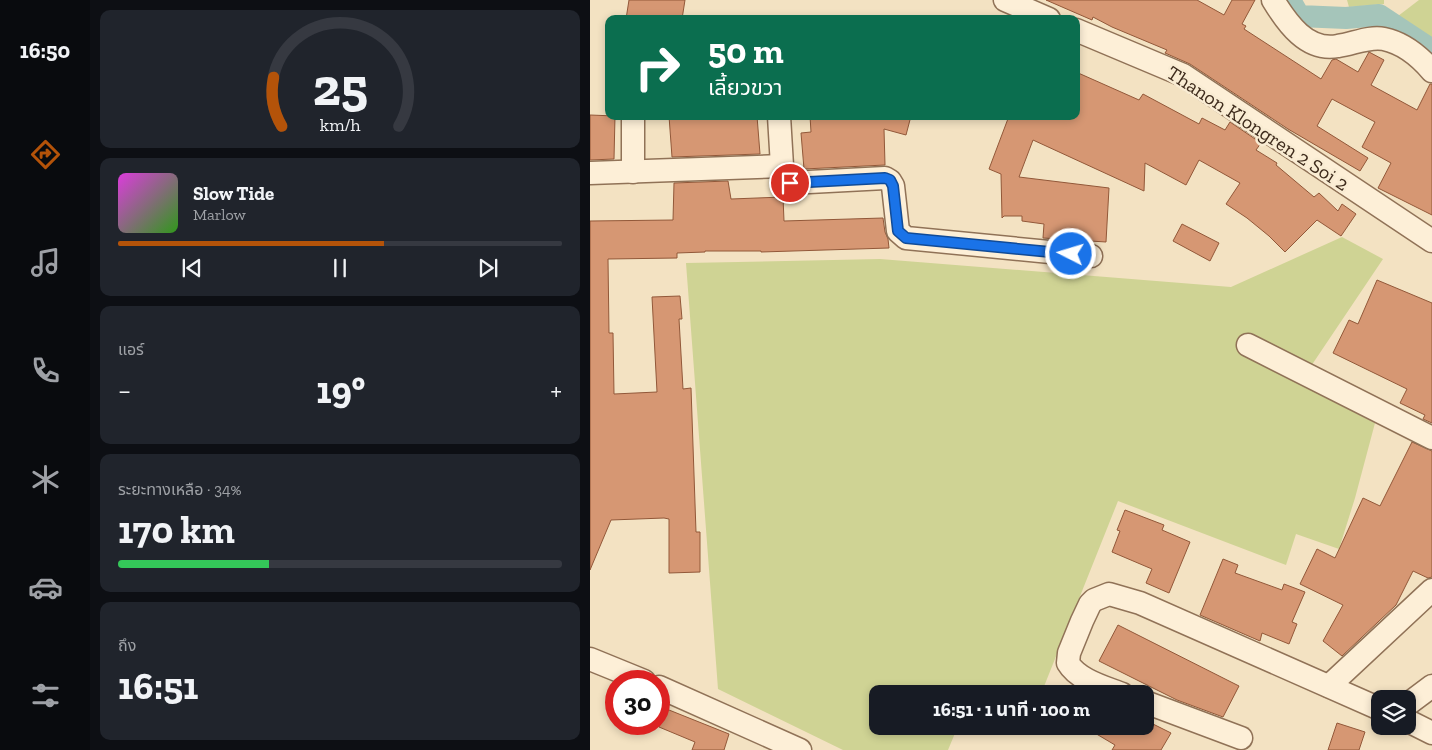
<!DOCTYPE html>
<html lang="th">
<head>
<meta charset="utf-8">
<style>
	:root { --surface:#171b24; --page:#20242c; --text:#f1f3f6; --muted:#9ea1a6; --line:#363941; --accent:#b45309 }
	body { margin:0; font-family:"Zilla Slab","Noto Sans Thai",serif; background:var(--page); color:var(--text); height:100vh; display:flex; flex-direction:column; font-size:19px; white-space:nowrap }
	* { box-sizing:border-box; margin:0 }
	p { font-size:16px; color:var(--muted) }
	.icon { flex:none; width:28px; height:28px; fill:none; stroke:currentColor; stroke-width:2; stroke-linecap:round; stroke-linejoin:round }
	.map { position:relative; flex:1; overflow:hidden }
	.side { display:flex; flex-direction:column; gap:10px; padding:10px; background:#0d0f14; width:500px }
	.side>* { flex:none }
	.top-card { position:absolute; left:15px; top:15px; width:475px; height:105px; border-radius:10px; box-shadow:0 2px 8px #0003; background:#0b6e4f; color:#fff; overflow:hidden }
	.tools { position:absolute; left:781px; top:690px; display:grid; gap:10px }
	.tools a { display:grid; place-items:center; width:45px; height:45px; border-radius:10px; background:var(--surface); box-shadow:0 2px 8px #0003; font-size:25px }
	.speed { position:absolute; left:15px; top:670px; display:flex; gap:10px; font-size:25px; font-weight:700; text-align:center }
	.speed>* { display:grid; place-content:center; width:65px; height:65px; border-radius:50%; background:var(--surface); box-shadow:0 2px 8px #0003; line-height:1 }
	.speed .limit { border:8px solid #d22; background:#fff; color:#111 }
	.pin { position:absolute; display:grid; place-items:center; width:42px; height:42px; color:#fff; margin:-21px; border:2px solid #fff; border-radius:50%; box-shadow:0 1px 5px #0007 }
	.me { position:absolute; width:55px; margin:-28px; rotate:275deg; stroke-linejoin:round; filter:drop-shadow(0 0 4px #0008) }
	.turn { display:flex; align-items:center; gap:18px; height:105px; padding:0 20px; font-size:22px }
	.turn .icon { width:65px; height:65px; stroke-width:2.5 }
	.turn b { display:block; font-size:35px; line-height:42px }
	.big { font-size:38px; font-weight:700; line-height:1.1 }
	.side .tile { flex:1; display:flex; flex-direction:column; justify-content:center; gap:8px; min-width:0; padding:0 18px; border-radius:10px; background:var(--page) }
	.side .dial { align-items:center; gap:0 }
	.dial svg { height:130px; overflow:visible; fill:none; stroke:var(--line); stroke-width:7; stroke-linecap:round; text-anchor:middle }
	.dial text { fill:var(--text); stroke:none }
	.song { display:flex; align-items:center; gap:15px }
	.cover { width:60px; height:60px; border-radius:8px; background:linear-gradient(135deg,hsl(300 70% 55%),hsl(110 70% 35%)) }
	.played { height:5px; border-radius:2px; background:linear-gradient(90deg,var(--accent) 60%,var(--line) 60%) }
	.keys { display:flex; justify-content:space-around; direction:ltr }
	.heat { display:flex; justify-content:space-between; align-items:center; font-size:28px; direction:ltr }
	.charge { height:8px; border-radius:4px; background:linear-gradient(90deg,#34c759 34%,var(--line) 0) }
	.trip { position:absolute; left:279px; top:685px; width:285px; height:50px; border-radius:10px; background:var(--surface); box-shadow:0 2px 8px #0003; font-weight:700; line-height:50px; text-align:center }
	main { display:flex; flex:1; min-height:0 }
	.menu { display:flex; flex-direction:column; width:90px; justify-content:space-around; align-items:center; background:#090b0e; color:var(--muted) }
	.menu .icon { width:35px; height:35px }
	.menu .current { color:var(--accent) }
	.menu b { font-size:22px; color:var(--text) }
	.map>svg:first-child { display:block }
</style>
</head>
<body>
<main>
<nav class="menu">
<b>16:50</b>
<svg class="icon current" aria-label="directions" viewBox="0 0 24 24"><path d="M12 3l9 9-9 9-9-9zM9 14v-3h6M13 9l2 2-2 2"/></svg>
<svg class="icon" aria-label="music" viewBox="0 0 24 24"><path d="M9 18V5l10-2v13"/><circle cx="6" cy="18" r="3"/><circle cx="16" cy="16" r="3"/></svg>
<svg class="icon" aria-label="phone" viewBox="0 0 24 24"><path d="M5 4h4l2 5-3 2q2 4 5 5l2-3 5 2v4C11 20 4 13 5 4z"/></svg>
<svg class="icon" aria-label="climate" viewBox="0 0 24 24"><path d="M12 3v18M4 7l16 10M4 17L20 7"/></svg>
<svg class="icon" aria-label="car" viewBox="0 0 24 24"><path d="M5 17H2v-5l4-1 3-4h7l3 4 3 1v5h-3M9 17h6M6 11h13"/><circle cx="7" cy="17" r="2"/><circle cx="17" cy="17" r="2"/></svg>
<svg class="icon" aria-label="filters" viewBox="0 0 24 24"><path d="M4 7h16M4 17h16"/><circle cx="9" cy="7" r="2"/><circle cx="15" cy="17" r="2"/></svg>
</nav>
<section class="side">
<div class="tile dial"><svg viewBox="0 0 100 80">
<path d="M14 69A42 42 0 1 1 86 69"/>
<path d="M14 69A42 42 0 0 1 9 39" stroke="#b45309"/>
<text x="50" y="56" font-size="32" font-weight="700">25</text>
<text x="50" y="72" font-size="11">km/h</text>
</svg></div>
<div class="tile">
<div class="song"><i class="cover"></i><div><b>Slow Tide</b><p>Marlow</p></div></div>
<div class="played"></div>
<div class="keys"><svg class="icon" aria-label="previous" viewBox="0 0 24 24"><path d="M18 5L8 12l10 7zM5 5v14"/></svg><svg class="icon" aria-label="pause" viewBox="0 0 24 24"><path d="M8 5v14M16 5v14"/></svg><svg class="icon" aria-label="next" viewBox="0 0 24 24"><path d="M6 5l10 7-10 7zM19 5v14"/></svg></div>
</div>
<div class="tile"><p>แอร์</p>
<div class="heat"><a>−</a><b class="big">19°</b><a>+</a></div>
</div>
<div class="tile"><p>ระยะทางเหลือ · 34%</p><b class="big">170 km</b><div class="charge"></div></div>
<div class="tile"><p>ถึง</p><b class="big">16:51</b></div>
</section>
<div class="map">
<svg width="842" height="750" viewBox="0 0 842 750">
	<rect width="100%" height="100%" fill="#f3e2c2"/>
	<g fill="#cfd394">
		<polygon points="757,0 794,0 794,4 759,7"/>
		<polygon points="829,0 842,0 842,52 795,26"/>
		<polygon points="752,237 793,259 709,384 785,423 765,498 749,549 706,534 696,565 528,501 451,694 400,694 386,689 383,694 288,694 288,726 368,726 358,750 253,750 128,689 96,263 290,259 641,287"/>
	</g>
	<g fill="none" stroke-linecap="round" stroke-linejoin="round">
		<polyline stroke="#a5c5ba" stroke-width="22" points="700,0 709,16 756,18 789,15 842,50"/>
	</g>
	<g fill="#d69773" stroke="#925839">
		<polygon points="39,0 95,0 92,19 36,19"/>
		<polygon points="456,0 607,0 634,15 642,0 665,0 652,24 656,26 654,29 731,79 742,60 746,59 768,72 779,52 794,60 781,85 827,110 840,84 842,84 842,215 788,188 801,163 772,147 785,122 742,99 727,126 778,158 770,171 698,129 600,64 575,53 577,50 522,27 503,17 502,20"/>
		<polygon points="486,72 549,100 553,94 609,124 612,118 635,130 640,122 671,143 666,150 687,163 686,165 724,197 729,193 748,211 752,204 766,214 751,236 727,220 695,252 679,236 657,218 636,204 650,183 609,160 596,185 555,163 554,191 443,140 429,177 519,188 516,242 453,238 454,224 432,221 432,216 414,216 412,218 411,174 399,169 419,116 486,116"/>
		<polygon points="0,115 25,116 24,159 0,160"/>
		<polygon points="79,116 167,116 170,154 82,157"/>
		<polygon points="220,116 321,116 316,135 294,129 295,165 214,169 211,133 221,132"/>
		<polygon points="138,181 141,199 193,197 194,221 293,218 295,232 298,239 299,248 171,252 171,251 115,251 115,252 87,253 87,258 18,259 19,333 23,333 24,394 67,392 62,297 90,296 92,319 89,319 93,389 101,388 106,532 110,532 110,572 79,573 79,519 74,518 21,520 0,570 0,221 83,220 84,183"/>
		<polygon points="592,224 629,243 620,261 583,241"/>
		<polygon points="787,280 842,303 842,423 833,419 835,415 810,403 817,389 743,353 759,320 768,324"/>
		<polygon points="822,442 842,451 842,577 838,578 823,571 806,605 752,656 733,641 753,605 710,584 727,549 745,558 773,498 790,506"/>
		<polygon points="535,510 574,525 572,530 600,542 579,593 556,583 562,569 522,552 530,531 527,530"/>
		<polygon points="633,559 648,565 645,573 692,590 694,584 715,592 702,622 707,624 699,644 672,633 670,641 610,615"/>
		<polygon points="528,625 649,686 633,717 587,700 509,661"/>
		<polygon points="69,706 139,734 134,750 102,750 105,742 69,727"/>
		<polygon points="555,720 581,733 571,750 522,750 525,745 493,726 555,726"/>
		<polygon points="747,723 775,732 769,750 738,750"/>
	</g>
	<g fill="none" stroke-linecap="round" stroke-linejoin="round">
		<defs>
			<g id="minor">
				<polyline points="415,0 459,19"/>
				<path d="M683 0C697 23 717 52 748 46 763 44 779 36 794 39 813 43 830 57 842 71"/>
				<polyline points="486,30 593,75 842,241"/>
				<polyline points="189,116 192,166"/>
				<polyline points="43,172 43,116"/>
				<polyline points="0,173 192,166 200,183 295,178 300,181 303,186 308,231 316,238 501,256"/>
				<polyline points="658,345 842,438"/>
				<polyline points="0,659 54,681"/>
				<polyline points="739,686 842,590"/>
				<polyline points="69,687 210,750"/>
				<path d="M532 694C514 687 488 680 478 663L479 653 492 621 500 604 504 600 519 594 550 603 790 709"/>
				<polyline points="555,702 651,738"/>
				<polyline points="818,704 842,686"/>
				<polyline points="818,721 842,733"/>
			</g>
		</defs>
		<use href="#minor" stroke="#907257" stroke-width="25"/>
		<use href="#minor" stroke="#fdefd7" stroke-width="22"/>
	</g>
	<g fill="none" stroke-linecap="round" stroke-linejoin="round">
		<defs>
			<polyline id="route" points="200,183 295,178 300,180 303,186 308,231 316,238 481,254"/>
		</defs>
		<use href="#route" stroke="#114b97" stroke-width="12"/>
		<use href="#route" stroke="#1a73e8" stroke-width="9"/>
	</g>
	<g text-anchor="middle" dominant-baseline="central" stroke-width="5" stroke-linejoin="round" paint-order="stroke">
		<g font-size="20" fill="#3e2b1c" stroke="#f9ecd3">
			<text transform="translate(668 128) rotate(33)">Thanon Klongren 2 Soi 2</text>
		</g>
	</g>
</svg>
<div class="tools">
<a><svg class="icon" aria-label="layers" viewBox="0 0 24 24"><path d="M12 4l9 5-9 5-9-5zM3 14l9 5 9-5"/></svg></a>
</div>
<div class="speed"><div class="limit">30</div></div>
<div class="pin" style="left:200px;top:183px;background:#d93025"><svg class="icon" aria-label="arrive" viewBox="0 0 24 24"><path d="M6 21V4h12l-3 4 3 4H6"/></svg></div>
<svg class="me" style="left:481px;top:254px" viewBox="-20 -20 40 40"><circle r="17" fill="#1a73e8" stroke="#fff" stroke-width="3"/><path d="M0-11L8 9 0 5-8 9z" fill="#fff"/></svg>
<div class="trip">16:51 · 1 นาที · 100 m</div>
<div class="top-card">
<div class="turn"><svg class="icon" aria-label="right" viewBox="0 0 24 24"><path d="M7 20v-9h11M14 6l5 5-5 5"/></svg><div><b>50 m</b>เลี้ยวขวา</div></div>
</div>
</div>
</main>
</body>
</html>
